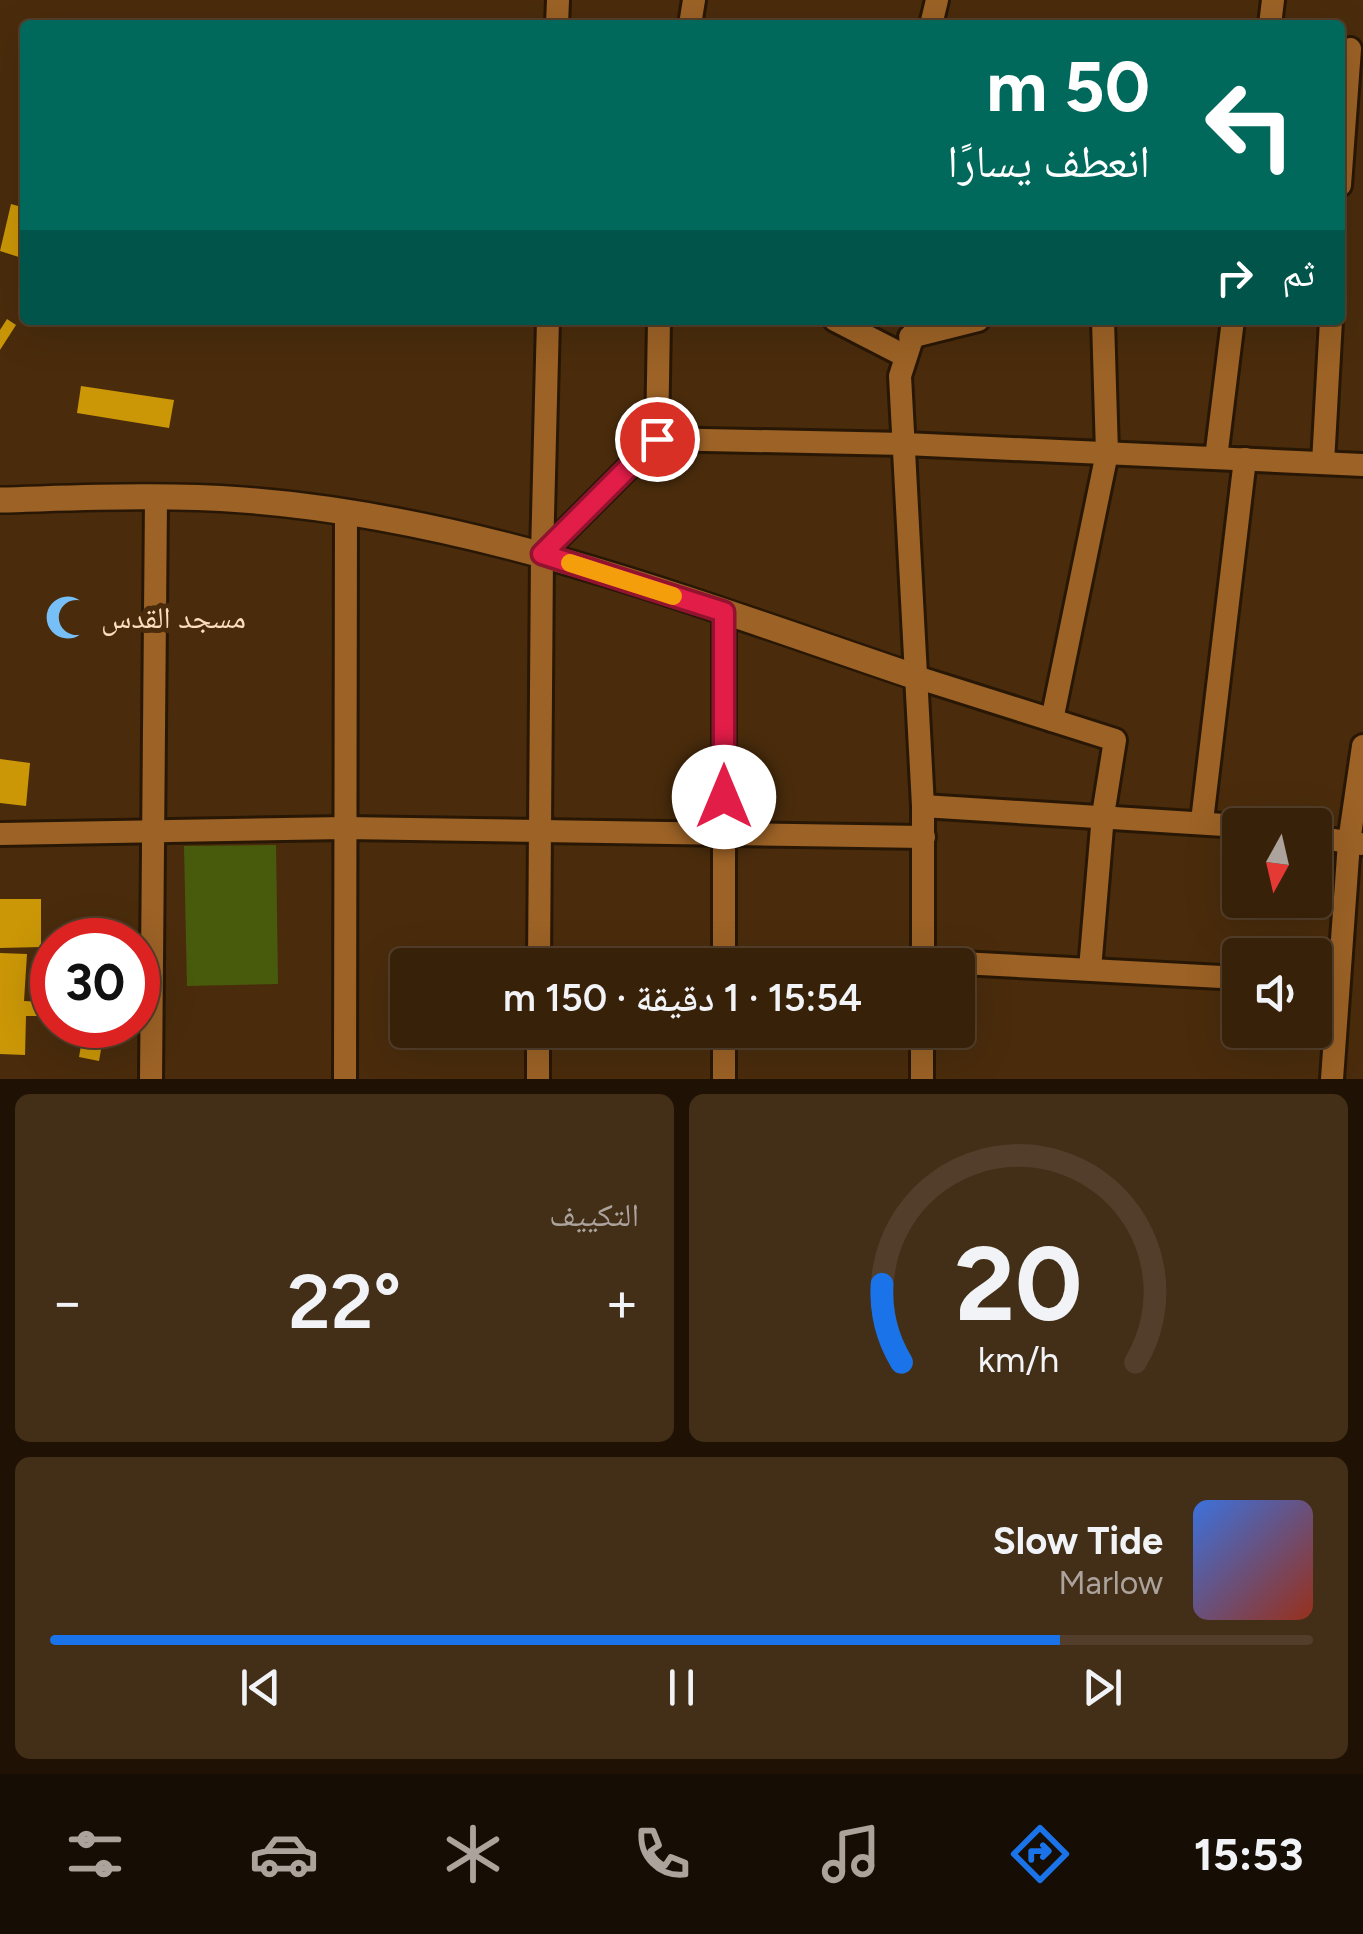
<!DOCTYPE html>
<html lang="ar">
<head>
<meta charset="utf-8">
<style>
	:root { --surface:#382109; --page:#432e17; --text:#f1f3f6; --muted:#aba39c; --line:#523e2a; --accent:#1a73e8 }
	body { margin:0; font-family:Figtree,"Noto Naskh Arabic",sans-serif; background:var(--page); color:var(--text); direction:rtl; height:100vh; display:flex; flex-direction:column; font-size:38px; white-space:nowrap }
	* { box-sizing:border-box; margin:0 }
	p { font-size:32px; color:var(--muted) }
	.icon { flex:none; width:55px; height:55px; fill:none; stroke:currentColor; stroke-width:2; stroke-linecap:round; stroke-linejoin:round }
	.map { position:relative; height:1079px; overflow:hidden; direction:ltr }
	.sheet { display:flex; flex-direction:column; gap:15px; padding:15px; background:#1f1205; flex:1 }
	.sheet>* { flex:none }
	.banner { position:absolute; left:20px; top:20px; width:1325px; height:305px; border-radius:10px; box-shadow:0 10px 40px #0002,0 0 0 2px var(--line); direction:rtl; background:#00695c; color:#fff; overflow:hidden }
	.needle { width:65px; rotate:188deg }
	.buttons { position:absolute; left:1222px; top:808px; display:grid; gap:20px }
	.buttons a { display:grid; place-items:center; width:110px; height:110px; border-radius:10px; background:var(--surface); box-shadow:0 10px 40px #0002,0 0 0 2px var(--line); font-size:50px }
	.speed { position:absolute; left:30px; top:918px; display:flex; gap:20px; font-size:50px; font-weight:700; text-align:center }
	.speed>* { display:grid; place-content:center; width:130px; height:130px; border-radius:50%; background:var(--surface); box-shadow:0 10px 40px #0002,0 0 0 2px var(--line); line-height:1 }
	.speed .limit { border:15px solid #d22; background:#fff; color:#111 }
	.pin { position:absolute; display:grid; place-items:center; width:85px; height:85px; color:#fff; margin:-42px; border:5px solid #fff; border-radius:50%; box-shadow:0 2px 10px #0007 }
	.me { position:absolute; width:110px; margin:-55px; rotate:0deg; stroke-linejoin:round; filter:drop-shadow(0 0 8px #0008) }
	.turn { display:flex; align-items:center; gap:35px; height:210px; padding:0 30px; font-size:45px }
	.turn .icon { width:130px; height:130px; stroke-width:2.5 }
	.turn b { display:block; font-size:70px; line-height:85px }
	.then { display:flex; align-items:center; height:95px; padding:0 30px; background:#0003; gap:20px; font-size:38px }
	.big { font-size:75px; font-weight:600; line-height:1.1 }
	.sheet .tile { flex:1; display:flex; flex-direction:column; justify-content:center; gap:15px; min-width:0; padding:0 35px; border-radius:15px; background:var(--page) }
	.sheet .dial { align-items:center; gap:0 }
	.dial svg { height:260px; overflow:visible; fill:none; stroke:var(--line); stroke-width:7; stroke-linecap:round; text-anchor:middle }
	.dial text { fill:var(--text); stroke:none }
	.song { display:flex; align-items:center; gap:30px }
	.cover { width:120px; height:120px; border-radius:15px; background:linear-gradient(135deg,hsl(220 70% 55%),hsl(10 70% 35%)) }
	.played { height:10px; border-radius:5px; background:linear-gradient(90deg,var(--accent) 80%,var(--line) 80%) }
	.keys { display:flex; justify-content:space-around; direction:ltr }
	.heat { display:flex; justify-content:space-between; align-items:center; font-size:55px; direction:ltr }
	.sheet .tiles { flex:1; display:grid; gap:15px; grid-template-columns:1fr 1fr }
	.tile:last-child { grid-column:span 2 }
	.trip { position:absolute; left:390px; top:948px; width:585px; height:100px; border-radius:10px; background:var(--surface); box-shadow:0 10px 40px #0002,0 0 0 2px var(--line); font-weight:600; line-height:100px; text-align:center; direction:rtl }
	.tabs { display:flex; height:160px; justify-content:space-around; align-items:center; background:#160d04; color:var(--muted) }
	.tabs .icon { width:70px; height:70px }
	.tabs .active { color:var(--accent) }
	.tabs b { font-size:45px; color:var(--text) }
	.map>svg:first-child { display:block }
</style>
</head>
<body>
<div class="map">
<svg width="1363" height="1079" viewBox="0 0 1363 1079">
	<rect width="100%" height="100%" fill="#4a2c0c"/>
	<polygon fill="#485b0d" points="276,845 278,984 187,986 184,846"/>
	<g fill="#cb9707">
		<polygon points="11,204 25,208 25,259 0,251"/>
		<polygon points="7,319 16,325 0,350 0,330"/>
		<polygon points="81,386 174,400 169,428 77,413"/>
		<polygon points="0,759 30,763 26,806 0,803"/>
		<polygon points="0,899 41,899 41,947 0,948"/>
		<polygon points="0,953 27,954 24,1001 44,1002 43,1016 26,1016 25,1055 0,1054"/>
		<polygon points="33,981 52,982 52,1000 32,999"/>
		<polygon points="82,1040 102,1044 99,1061 79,1057"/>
	</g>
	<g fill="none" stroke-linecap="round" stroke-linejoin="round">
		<defs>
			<g id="minor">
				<polyline points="557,25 558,0"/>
				<polyline points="690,25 694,0"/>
				<polyline points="931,25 937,0"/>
				<polyline points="1270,25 1273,0"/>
				<polyline points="1340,185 1350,49"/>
				<polyline points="835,320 905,356"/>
				<polyline points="918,320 900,376 923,806 923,965"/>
				<polyline points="910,337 978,320"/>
				<polyline points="657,439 905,444 1363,465"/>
				<polyline points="1216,458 1233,320"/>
				<polyline points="1323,463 1331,320"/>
				<polyline points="542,554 548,320"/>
				<polyline points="724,612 724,965"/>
				<polyline points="916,677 1115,740 1103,815 1090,969"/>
				<polyline points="1052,720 1107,453 1103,320"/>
				<polyline points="923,806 1240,826"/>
				<polyline points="1202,821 1245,459"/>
				<polyline points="0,834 345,828 924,837"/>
				<polyline points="1315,837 1361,844"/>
				<polyline points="923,961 1240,978"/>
				<polyline points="539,965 542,554 657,439 659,320"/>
				<polyline points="724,1030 724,1079"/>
				<polyline points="151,1079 156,499"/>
				<polyline points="345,1079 346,514"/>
				<polyline points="538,1079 538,1030"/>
				<polyline points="922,1079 922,1030"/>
				<polyline points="1332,1079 1349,842 1363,746"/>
			</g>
			<path id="tertiary" d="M0 500C80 498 162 494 243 500 475 517 697 603 916 677"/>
		</defs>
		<use href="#minor" stroke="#291705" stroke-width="28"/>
		<use href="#tertiary" stroke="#291705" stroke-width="30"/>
		<use href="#minor" stroke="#9c6226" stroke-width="22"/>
		<use href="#tertiary" stroke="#9c6226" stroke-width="25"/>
	</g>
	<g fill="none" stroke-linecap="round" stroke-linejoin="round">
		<defs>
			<polyline id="route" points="657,439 542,554 724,612 724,797"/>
		</defs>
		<use href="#route" stroke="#92132f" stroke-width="25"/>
		<use href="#route" stroke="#e11d48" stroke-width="18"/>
		<polyline stroke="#f59e0b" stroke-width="18" points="570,563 673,596"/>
	</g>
	<defs>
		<symbol id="mosque-bare" viewBox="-9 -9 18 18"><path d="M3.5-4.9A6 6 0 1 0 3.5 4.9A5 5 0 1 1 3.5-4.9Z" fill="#77bff7" stroke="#4a2c0c" stroke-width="2.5" paint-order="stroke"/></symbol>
	</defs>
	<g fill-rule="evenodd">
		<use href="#mosque-bare" x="36" y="586" width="63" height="63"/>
	</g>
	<g text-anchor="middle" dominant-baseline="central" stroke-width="10" stroke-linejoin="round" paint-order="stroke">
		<g font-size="30" fill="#fddcbf" stroke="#4a2c0c" text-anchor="start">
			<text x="101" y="617">مسجد القدس</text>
		</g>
	</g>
</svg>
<div class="buttons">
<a><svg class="needle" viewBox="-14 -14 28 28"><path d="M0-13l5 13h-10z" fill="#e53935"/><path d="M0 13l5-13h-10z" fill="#aba39c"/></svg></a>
<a><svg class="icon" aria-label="sound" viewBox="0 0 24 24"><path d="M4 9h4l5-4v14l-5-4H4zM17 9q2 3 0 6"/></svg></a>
</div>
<div class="speed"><div class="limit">30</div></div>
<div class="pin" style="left:657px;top:439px;background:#d93025"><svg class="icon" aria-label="arrive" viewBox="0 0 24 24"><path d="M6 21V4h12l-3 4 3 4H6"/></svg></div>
<svg class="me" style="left:724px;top:797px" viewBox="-20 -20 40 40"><circle r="19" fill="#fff"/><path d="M0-13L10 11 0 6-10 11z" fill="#e11d48"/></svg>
<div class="trip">15:54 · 1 دقيقة · 150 m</div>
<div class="banner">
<div class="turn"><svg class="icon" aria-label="left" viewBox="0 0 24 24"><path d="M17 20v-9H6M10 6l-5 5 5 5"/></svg><div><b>50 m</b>انعطف يسارًا</div></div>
<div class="then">ثم<svg class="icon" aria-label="right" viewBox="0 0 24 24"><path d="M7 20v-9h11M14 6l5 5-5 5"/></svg></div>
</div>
</div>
<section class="sheet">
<div class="tiles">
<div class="tile dial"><svg viewBox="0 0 100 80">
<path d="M14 69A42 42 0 1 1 86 69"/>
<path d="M14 69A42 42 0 0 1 8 45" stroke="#1a73e8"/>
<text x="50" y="56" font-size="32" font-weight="700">20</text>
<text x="50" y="72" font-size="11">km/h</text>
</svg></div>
<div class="tile"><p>التكييف</p>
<div class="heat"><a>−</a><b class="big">22°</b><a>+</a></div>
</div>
<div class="tile">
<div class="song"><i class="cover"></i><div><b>Slow Tide</b><p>Marlow</p></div></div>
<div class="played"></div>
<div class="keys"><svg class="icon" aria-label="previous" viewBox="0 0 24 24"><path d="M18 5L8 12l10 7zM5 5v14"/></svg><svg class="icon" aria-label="pause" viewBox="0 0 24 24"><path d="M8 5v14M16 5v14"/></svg><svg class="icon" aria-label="next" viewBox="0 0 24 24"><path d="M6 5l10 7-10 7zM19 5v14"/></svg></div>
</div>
</div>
</section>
<nav class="tabs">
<b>15:53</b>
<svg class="icon active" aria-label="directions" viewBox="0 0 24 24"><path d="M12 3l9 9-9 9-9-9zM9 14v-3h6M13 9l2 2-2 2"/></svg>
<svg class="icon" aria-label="music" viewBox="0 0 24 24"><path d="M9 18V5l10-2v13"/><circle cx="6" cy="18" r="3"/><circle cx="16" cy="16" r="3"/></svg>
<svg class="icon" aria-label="phone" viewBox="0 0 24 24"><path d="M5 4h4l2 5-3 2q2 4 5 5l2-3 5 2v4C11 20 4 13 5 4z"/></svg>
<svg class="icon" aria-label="climate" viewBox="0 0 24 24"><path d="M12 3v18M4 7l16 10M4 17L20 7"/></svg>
<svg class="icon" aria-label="car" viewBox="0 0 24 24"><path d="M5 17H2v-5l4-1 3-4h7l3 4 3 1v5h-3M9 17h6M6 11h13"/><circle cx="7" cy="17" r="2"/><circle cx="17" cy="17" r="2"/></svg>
<svg class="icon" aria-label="filters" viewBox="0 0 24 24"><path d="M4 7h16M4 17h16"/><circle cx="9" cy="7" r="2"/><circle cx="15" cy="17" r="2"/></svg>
</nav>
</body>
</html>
